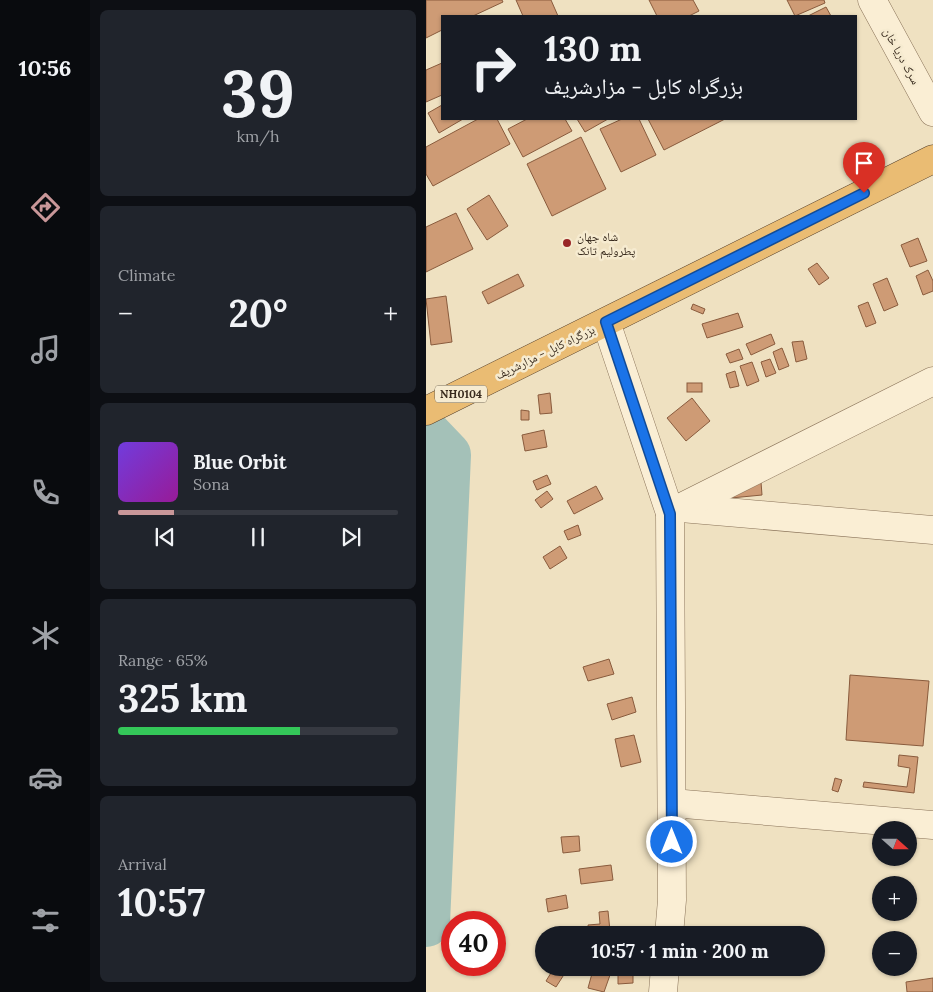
<!DOCTYPE html>
<html lang="en">
<head>
<meta charset="utf-8">
<style>
	:root { --surface:#171b24; --page:#20242c; --text:#f1f3f6; --muted:#9ea1a6; --line:#363941; --accent:#c99799 }
	body { margin:0; font-family:Lora,"Noto Naskh Arabic",serif; background:var(--page); color:var(--text); height:100vh; display:flex; flex-direction:column; font-size:19px; white-space:nowrap }
	* { box-sizing:border-box; margin:0 }
	p { font-size:16px; color:var(--muted) }
	.icon { flex:none; width:28px; height:28px; fill:none; stroke:currentColor; stroke-width:2; stroke-linecap:round; stroke-linejoin:round }
	.map { position:relative; flex:1; overflow:hidden }
	.drawer { display:flex; flex-direction:column; gap:10px; padding:10px; background:#0d0f14; width:336px }
	.drawer>* { flex:none }
	.top-card { position:absolute; left:15px; top:15px; width:416px; height:105px; border-radius:0px; box-shadow:0 1px 4px #0004; background:#171b24; color:var(--text); overflow:hidden }
	.needle { width:32px; rotate:111deg }
	.controls { position:absolute; left:446px; top:821px; display:grid; gap:10px }
	.controls a { display:grid; place-items:center; width:45px; height:45px; border-radius:50%; background:var(--surface); box-shadow:0 1px 4px #0004; font-size:25px }
	.speed { position:absolute; left:15px; top:911px; display:flex; gap:10px; font-size:25px; font-weight:700; text-align:center }
	.speed>* { display:grid; place-content:center; width:65px; height:65px; border-radius:50%; background:var(--surface); box-shadow:0 1px 4px #0004; line-height:1 }
	.speed .limit { border:8px solid #d22; background:#fff; color:#111 }
	.pin { position:absolute; display:grid; place-items:center; width:42px; height:42px; color:#fff; margin:-51px -21px; border-radius:50% 50% 50% 0; rotate:-45deg; box-shadow:0 0 5px #0007 }
	.pin .icon { rotate:45deg }
	.me { position:absolute; width:55px; margin:-28px; rotate:0deg; stroke-linejoin:round; filter:drop-shadow(0 0 4px #0008) }
	.turn { display:flex; align-items:center; gap:18px; height:105px; padding:0 20px; font-size:22px }
	.turn .icon { width:65px; height:65px; stroke-width:2.5 }
	.turn b { display:block; font-size:35px; line-height:42px }
	.big { font-size:38px; font-weight:800; line-height:1.1 }
	.drawer .card { flex:1; display:flex; flex-direction:column; justify-content:center; gap:8px; min-width:0; padding:0 18px; border-radius:8px; background:var(--page) }
	.drawer .dial { align-items:center; gap:0 }
	.dial b { font-size:65px; line-height:1 }
	.song { display:flex; align-items:center; gap:15px }
	.cover { width:60px; height:60px; border-radius:8px; background:linear-gradient(135deg,hsl(260 70% 55%),hsl(300 70% 35%)) }
	.played { height:5px; border-radius:2px; background:linear-gradient(90deg,var(--accent) 20%,var(--line) 20%) }
	.keys { display:flex; justify-content:space-around; direction:ltr }
	.heat { display:flex; justify-content:space-between; align-items:center; font-size:28px; direction:ltr }
	.charge { height:8px; border-radius:4px; background:linear-gradient(90deg,#34c759 65%,var(--line) 0) }
	.trip { position:absolute; left:109px; top:926px; width:290px; height:50px; border-radius:25px; background:var(--surface); box-shadow:0 1px 4px #0004; font-weight:800; line-height:50px; text-align:center }
	main { display:flex; flex:1; min-height:0 }
	.tabs { display:flex; flex-direction:column; width:90px; justify-content:space-around; align-items:center; background:#090b0e; color:var(--muted) }
	.tabs .icon { width:35px; height:35px }
	.tabs .on { color:var(--accent) }
	.tabs b { font-size:22px; color:var(--text) }
	.map>svg:first-child { display:block }
</style>
</head>
<body>
<main>
<nav class="tabs">
<b>10:56</b>
<svg class="icon on" aria-label="directions" viewBox="0 0 24 24"><path d="M12 3l9 9-9 9-9-9zM9 14v-3h6M13 9l2 2-2 2"/></svg>
<svg class="icon" aria-label="music" viewBox="0 0 24 24"><path d="M9 18V5l10-2v13"/><circle cx="6" cy="18" r="3"/><circle cx="16" cy="16" r="3"/></svg>
<svg class="icon" aria-label="phone" viewBox="0 0 24 24"><path d="M5 4h4l2 5-3 2q2 4 5 5l2-3 5 2v4C11 20 4 13 5 4z"/></svg>
<svg class="icon" aria-label="climate" viewBox="0 0 24 24"><path d="M12 3v18M4 7l16 10M4 17L20 7"/></svg>
<svg class="icon" aria-label="car" viewBox="0 0 24 24"><path d="M5 17H2v-5l4-1 3-4h7l3 4 3 1v5h-3M9 17h6M6 11h13"/><circle cx="7" cy="17" r="2"/><circle cx="17" cy="17" r="2"/></svg>
<svg class="icon" aria-label="filters" viewBox="0 0 24 24"><path d="M4 7h16M4 17h16"/><circle cx="9" cy="7" r="2"/><circle cx="15" cy="17" r="2"/></svg>
</nav>
<section class="drawer">
<div class="card dial"><b>39</b><p>km/h</p></div>
<div class="card"><p>Climate</p>
<div class="heat"><a>−</a><b class="big">20°</b><a>+</a></div>
</div>
<div class="card">
<div class="song"><i class="cover"></i><div><b>Blue Orbit</b><p>Sona</p></div></div>
<div class="played"></div>
<div class="keys"><svg class="icon" aria-label="previous" viewBox="0 0 24 24"><path d="M18 5L8 12l10 7zM5 5v14"/></svg><svg class="icon" aria-label="pause" viewBox="0 0 24 24"><path d="M8 5v14M16 5v14"/></svg><svg class="icon" aria-label="next" viewBox="0 0 24 24"><path d="M6 5l10 7-10 7zM19 5v14"/></svg></div>
</div>
<div class="card"><p>Range · 65%</p><b class="big">325 km</b><div class="charge"></div></div>
<div class="card"><p>Arrival</p><b class="big">10:57</b></div>
</section>
<div class="map">
<svg width="507" height="992" viewBox="0 0 507 992">
	<rect width="100%" height="100%" fill="#efe1c1"/>
	<g fill="none" stroke-linecap="round" stroke-linejoin="round">
		<polyline stroke="#a4c1b8" stroke-width="48" points="0,433 21,455 0,923"/>
	</g>
	<g fill="#ce9b75" stroke="#895b3d">
		<polygon points="0,0 76,0 77,2 47,16 16,16 16,30 0,38"/>
		<polygon points="90,0 125,0 132,16 97,16"/>
		<polygon points="223,0 267,0 273,11 263,16 231,16"/>
		<polygon points="361,0 398,0 399,3 369,16"/>
		<polygon points="400,7 405,16 382,16"/>
		<polygon points="16,63 16,95 0,102 0,70"/>
		<polygon points="16,105 16,119 37,119 13,133 2,113"/>
		<polygon points="52,119 71,119 84,144 7,186 0,174 0,147"/>
		<polygon points="101,119 139,119 146,131 97,157 82,129"/>
		<polygon points="151,119 182,119 159,132"/>
		<polygon points="196,119 213,119 230,155 195,172 174,129"/>
		<polygon points="222,119 299,119 238,150"/>
		<polygon points="155,137 180,189 126,216 101,164"/>
		<polygon points="63,195 82,226 61,240 41,209"/>
		<polygon points="30,213 47,249 0,272 0,227"/>
		<polygon points="492,238 501,261 484,267 475,245"/>
		<polygon points="391,263 403,278 393,285 382,269"/>
		<polygon points="502,270 507,281 507,291 497,295 490,276"/>
		<polygon points="92,274 98,286 62,304 56,292"/>
		<polygon points="461,278 472,305 458,311 447,284"/>
		<polygon points="20,296 26,342 5,345 0,299"/>
		<polygon points="442,302 450,323 440,327 432,306"/>
		<polygon points="267,304 279,309 277,314 265,309"/>
		<polygon points="312,313 317,327 281,338 276,324"/>
		<polygon points="345,334 349,344 325,355 320,344"/>
		<polygon points="377,341 381,359 370,362 366,342"/>
		<polygon points="356,348 363,366 353,370 347,352"/>
		<polygon points="313,349 317,359 304,363 300,354"/>
		<polygon points="344,359 350,373 340,377 335,362"/>
		<polygon points="326,362 333,381 321,386 314,366"/>
		<polygon points="309,371 313,386 304,388 300,374"/>
		<rect x="261" y="383" width="15" height="9"/>
		<polygon points="124,393 126,413 114,414 112,395"/>
		<polygon points="266,398 284,421 260,441 241,418"/>
		<polygon points="95,410 103,411 103,420 95,420"/>
		<polygon points="118,430 121,447 99,451 96,435"/>
		<polygon points="121,475 125,484 111,490 107,481"/>
		<polygon points="335,482 336,495 305,498 304,486"/>
		<polygon points="170,486 177,499 148,514 141,501"/>
		<polygon points="121,491 127,499 115,508 109,500"/>
		<polygon points="152,525 155,535 142,540 138,531"/>
		<polygon points="134,546 141,558 124,569 117,557"/>
		<polygon points="183,659 188,674 162,681 157,667"/>
		<polygon points="424,675 503,681 497,746 420,740"/>
		<polygon points="206,697 210,712 186,720 181,704"/>
		<polygon points="208,735 215,762 195,767 189,739"/>
		<polygon points="473,755 492,757 488,793 437,787 438,782 481,787 484,768 472,766"/>
		<polygon points="409,778 416,780 412,792 406,790"/>
		<polygon points="153,836 154,851 137,853 135,837"/>
		<polygon points="185,865 187,880 155,884 153,869"/>
		<polygon points="140,895 142,908 122,912 120,899"/>
		<polygon points="182,911 184,931 163,932 162,925 174,924 173,912"/>
		<polygon points="128,968 139,973 130,987 120,981"/>
		<polygon points="167,970 184,975 178,992 162,988"/>
		<polygon points="207,970 207,983 192,984 192,971"/>
		<polygon points="507,978 507,992 481,992 480,982"/>
	</g>
	<g fill="none" stroke-linecap="round" stroke-linejoin="round">
		<defs>
			<g id="minor">
				<polyline points="255,508 507,530"/>
				<polyline points="244,513 507,381"/>
				<polyline points="246,803 507,825"/>
			</g>
			<g id="tertiary">
				<polyline points="446,0 507,112"/>
				<polyline points="180,322 244,513 246,900 243,935"/>
				<polyline points="237,992 239,968"/>
			</g>
			<polyline id="trunk" points="0,411 507,159"/>
		</defs>
		<use href="#minor" stroke="#897258" stroke-width="29"/>
		<use href="#tertiary" stroke="#897258" stroke-width="29"/>
		<use href="#trunk" stroke="#56402c" stroke-width="29"/>
		<use href="#minor" stroke="#faeed4" stroke-width="28"/>
		<use href="#tertiary" stroke="#faeed4" stroke-width="28"/>
		<use href="#trunk" stroke="#eabc73" stroke-width="28"/>
	</g>
	<g fill="none" stroke-linecap="round" stroke-linejoin="round">
		<defs>
			<polyline id="route" points="246,842 244,514 180,322 438,193"/>
		</defs>
		<use href="#route" stroke="#114b97" stroke-width="12"/>
		<use href="#route" stroke="#1a73e8" stroke-width="9"/>
	</g>
	<circle fill="#992627" stroke="#f6ebd0" stroke-width="2" cx="141" cy="243" r="5"/>
	<g text-anchor="middle" dominant-baseline="central" stroke-width="5" stroke-linejoin="round" paint-order="stroke">
		<rect fill="#f6ebd0" stroke="#716453" stroke-width="1" x="9" y="385.5" width="52" height="17" rx="4"/>
		<g font-size="11" font-weight="bold" fill="#382a1d">
			<text x="35" y="394">NH0104</text>
		</g>
		<g font-size="12" fill="#382a1d" stroke="#f6ebd0">
			<text transform="translate(476 56) rotate(61)">سرک دریا خان</text>
			<text transform="translate(119 352) rotate(-26)">بزرگراه کابل - مزارشریف</text>
		</g>
		<g font-size="12" fill="#382a1d" stroke="#f6ebd0" text-anchor="start">
			<text x="151" y="236">شاه جهان<tspan x="151" dy="14">پطرولیم تانک</tspan></text>
		</g>
	</g>
</svg>
<div class="controls">
<a><svg class="needle" viewBox="-14 -14 28 28"><path d="M0-13l5 13h-10z" fill="#e53935"/><path d="M0 13l5-13h-10z" fill="#9ea1a6"/></svg></a>
<a>+</a>
<a>−</a>
</div>
<div class="speed"><div class="limit">40</div></div>
<div class="pin" style="left:438px;top:193px;background:#d93025"><svg class="icon" aria-label="arrive" viewBox="0 0 24 24"><path d="M6 21V4h12l-3 4 3 4H6"/></svg></div>
<svg class="me" style="left:246px;top:842px" viewBox="-20 -20 40 40"><circle r="17" fill="#1a73e8" stroke="#fff" stroke-width="3"/><path d="M0-11L8 9 0 5-8 9z" fill="#fff"/></svg>
<div class="trip">10:57 · 1 min · 200 m</div>
<div class="top-card">
<div class="turn"><svg class="icon" aria-label="right" viewBox="0 0 24 24"><path d="M7 20v-9h11M14 6l5 5-5 5"/></svg><div><b>130 m</b>بزرگراه کابل - مزارشریف</div></div>
</div>
</div>
</main>
</body>
</html>
